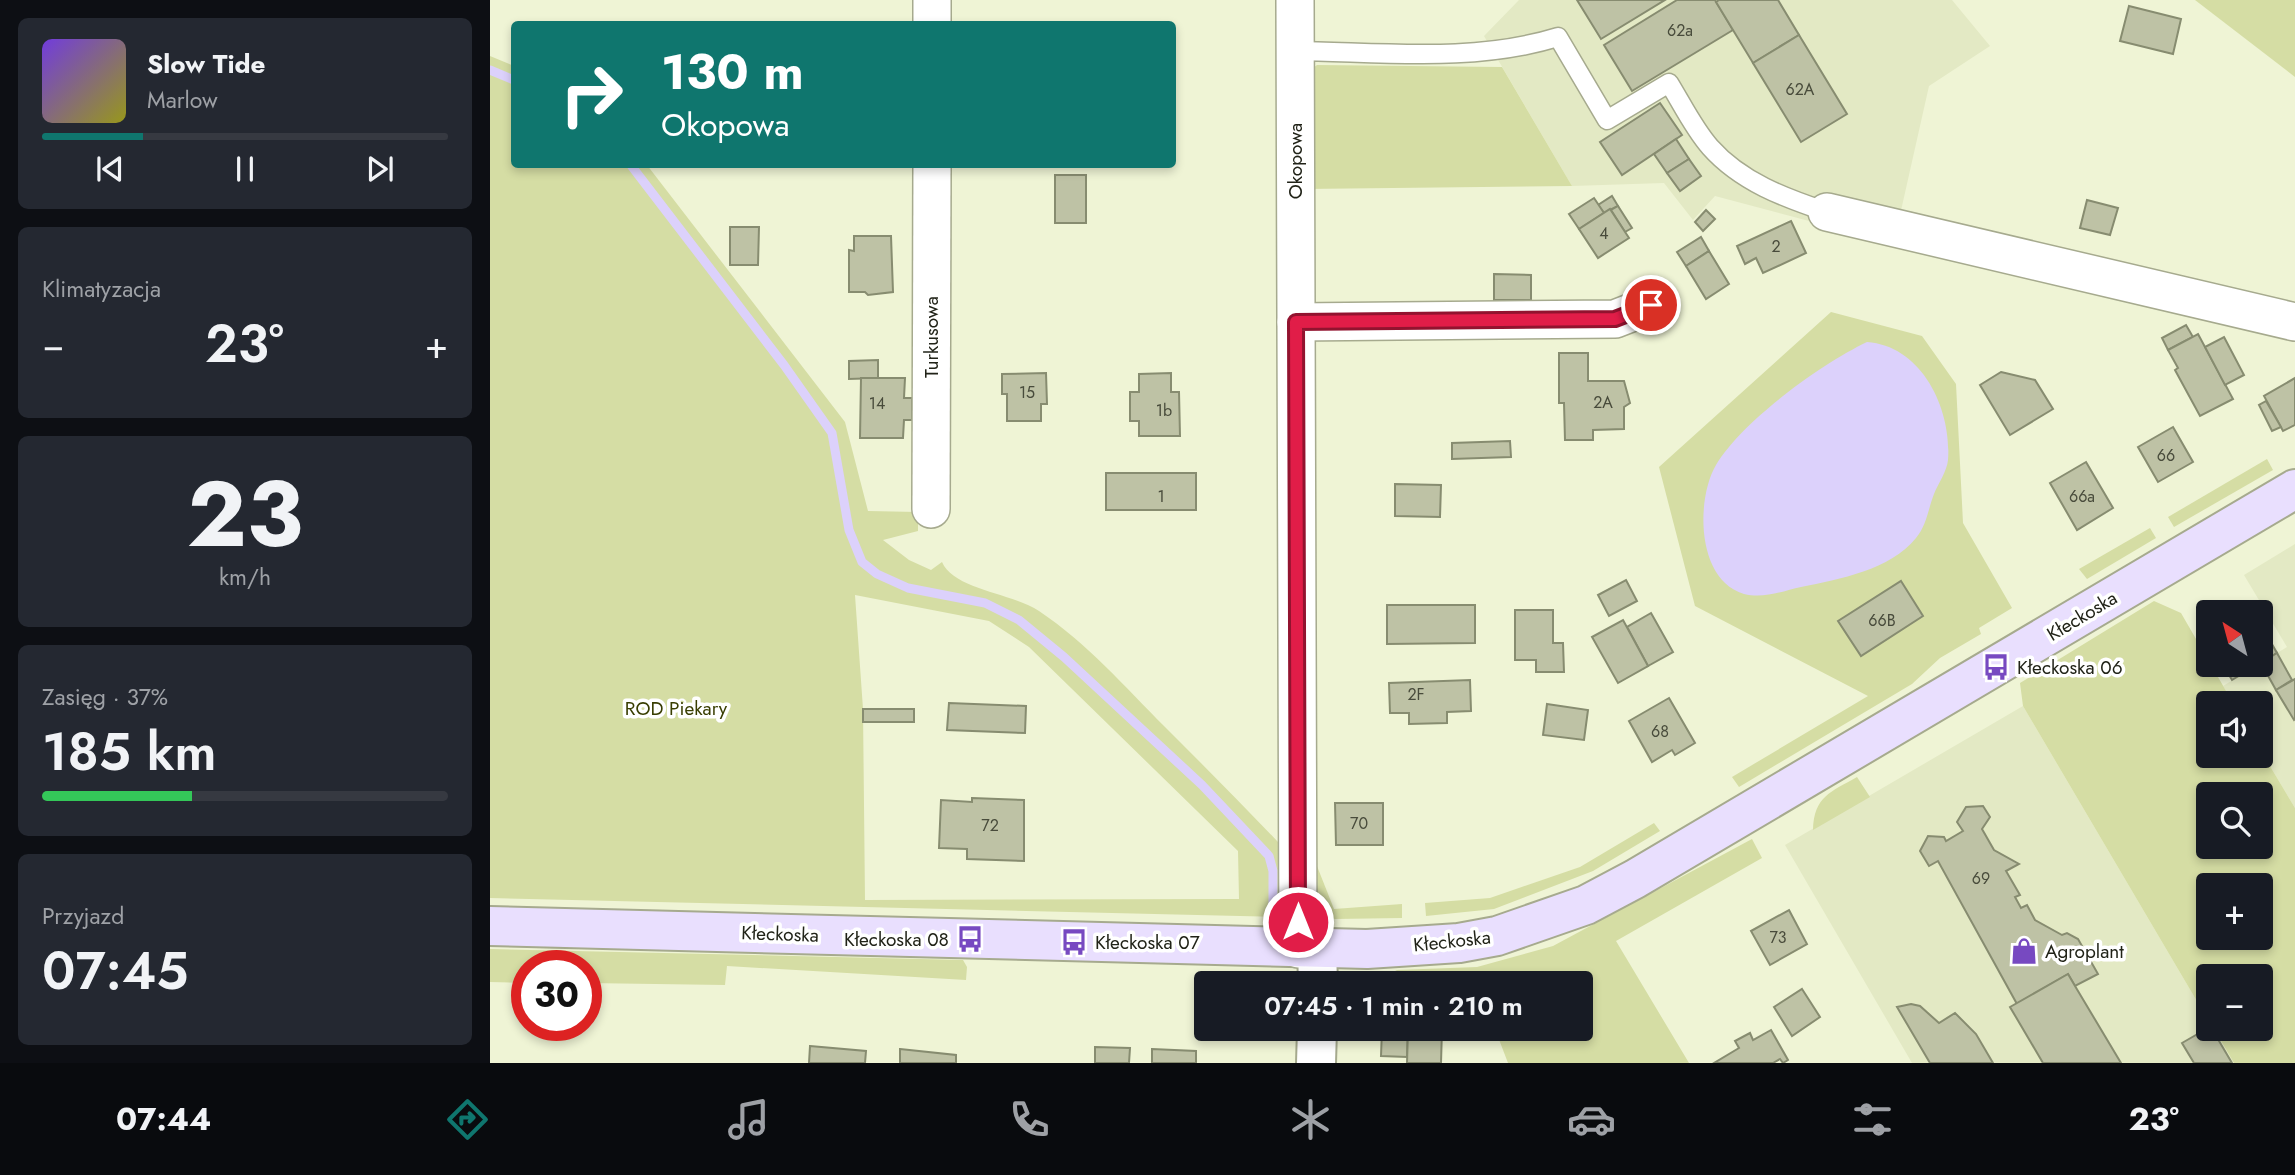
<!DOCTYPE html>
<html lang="pl">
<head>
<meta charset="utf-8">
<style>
	:root { --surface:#171b24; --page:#242831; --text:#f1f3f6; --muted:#9ea1a6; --line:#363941; --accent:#0f766e }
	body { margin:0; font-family:Jost,sans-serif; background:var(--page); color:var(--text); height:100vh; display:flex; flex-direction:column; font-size:26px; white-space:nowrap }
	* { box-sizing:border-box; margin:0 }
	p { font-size:23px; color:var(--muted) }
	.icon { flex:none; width:38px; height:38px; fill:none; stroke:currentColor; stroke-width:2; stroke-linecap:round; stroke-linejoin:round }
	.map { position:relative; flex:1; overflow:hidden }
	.panel { display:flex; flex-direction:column; gap:18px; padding:18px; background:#0d0f14; width:490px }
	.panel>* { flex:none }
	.guide { position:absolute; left:21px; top:21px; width:665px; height:147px; border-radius:7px; box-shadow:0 4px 10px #0003; background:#0f766e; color:#fff; overflow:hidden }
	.needle { width:46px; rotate:324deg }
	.tools { position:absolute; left:1706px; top:600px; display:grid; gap:14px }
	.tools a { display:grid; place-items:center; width:77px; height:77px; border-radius:7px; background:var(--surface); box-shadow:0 4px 10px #0003; font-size:35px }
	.speed { position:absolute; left:21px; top:950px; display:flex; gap:14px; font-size:35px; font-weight:700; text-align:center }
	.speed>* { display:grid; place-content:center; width:91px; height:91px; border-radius:50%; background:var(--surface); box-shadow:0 4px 10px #0003; line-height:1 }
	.speed .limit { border:10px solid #d22; background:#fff; color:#111 }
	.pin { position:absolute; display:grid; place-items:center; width:60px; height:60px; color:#fff; margin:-30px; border:4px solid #fff; border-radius:50%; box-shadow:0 2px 7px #0007 }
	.me { position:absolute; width:77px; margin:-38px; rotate:0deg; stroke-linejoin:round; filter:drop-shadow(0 0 5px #0008) }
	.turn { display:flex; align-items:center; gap:24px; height:147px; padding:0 35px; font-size:32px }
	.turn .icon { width:91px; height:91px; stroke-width:2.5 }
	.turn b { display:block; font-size:49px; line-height:60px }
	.big { font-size:52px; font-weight:600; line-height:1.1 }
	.panel .tile { flex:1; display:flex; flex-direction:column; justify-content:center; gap:10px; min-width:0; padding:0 24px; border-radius:10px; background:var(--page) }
	.panel .dial { align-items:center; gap:0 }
	.dial b { font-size:91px; line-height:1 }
	.song { display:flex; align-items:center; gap:21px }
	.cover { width:84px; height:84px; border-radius:10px; background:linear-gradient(135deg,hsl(260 70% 55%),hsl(60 70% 35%)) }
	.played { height:7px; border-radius:4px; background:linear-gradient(90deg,var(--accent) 25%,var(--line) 25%) }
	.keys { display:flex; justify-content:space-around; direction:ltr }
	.heat { display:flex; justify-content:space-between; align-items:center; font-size:38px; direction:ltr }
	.charge { height:10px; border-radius:5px; background:linear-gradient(90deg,#34c759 37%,var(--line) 0) }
	.trip { position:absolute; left:704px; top:971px; width:399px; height:70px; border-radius:7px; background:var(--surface); box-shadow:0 4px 10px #0003; font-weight:600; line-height:70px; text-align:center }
	.tabs { display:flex; height:112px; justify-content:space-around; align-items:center; background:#090b0e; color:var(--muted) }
	.tabs .icon { width:49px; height:49px }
	.tabs .selected { color:var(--accent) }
	.tabs b { font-size:32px; color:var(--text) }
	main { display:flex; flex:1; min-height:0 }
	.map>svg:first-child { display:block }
</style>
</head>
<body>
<main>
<section class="panel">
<div class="tile">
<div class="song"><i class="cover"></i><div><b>Slow Tide</b><p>Marlow</p></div></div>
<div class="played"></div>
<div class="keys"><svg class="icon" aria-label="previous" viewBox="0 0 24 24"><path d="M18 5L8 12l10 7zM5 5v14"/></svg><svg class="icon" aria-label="pause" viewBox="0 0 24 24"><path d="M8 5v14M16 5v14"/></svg><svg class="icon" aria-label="next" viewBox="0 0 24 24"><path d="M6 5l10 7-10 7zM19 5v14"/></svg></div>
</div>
<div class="tile"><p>Klimatyzacja</p>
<div class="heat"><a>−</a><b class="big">23°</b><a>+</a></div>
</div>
<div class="tile dial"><b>23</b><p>km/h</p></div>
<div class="tile"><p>Zasięg · 37%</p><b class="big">185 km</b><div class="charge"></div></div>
<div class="tile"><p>Przyjazd</p><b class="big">07:45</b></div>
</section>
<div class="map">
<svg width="1805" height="1063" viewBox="0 0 1805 1063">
	<rect width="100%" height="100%" fill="#eff4d5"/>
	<g fill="#e3e9c4">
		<polygon points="1029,0 1462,0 1500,46 1439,86 1410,215 1334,225 1225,196 1203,220 1174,183 1082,186 994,36"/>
		<polygon points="1805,544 1805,808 1771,751 1771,704 1743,703 1733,686 1797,647 1754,575"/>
		<polygon points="1533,706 1718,1020 1718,1029 1724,1029 1744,1063 1422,1063 1295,845"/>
	</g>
	<g fill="#d5dda4" fill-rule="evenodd">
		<polygon points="1705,0 1805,0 1805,77"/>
		<path d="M0 56 24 66V164L157 165 355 422 378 511 428 512V531L393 540 419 560 441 570 452 562C464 590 523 593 549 611 597 643 635 687 675 727 713 765 751 803 788 842L791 917 0 898ZM365 595 499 621 539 647 748 851 749 899 375 900 373 709Z"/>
		<polygon points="827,65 1012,67 1082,186 814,189 819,71"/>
		<polygon points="1341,312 1432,336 1466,384 1473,523 1522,608 1489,628 1491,634 1450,658 1422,684 1249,787 1242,777 1378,696 1205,606 1169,467"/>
		<polygon points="1777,459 1783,470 1684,527 1678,517"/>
		<polygon points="1660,528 1666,538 1597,579 1589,569"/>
		<path d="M1664 601 1691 613 1743 703 1718 704V756H1771V751L1805 808V1063H1744L1724 1029H1771V976H1718V1020L1533 706 1530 683ZM1718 794H1771V847H1718ZM1718 886H1771V938H1718Z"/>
		<path d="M1367 777 1380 797 1323 830C1324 796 1341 792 1367 777Z"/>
		<polygon points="1164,823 1170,831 1103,871 1004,909 936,916 935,903 1000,898 1090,867"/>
		<polygon points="1262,839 1272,858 1126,941 1199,1063 1018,1063 1005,1029 1090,1029 1090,984 989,983 985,975 892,978 907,970 987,967 1063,946"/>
		<polygon points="821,851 844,909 912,904 912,918 845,919 833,916 828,906"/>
		<polygon points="0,949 473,960 477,967 476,980 237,966 235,985 96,983 96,966 37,966 37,983 0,982"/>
	</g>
	<path fill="#dcd1fb" d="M1377 342C1432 346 1462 409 1458 460 1457 471 1448 484 1444 494 1438 509 1437 525 1426 538 1400 570 1350 579 1311 587 1293 591 1274 599 1254 594 1206 580 1206 499 1226 465 1252 421 1331 364 1377 342Z"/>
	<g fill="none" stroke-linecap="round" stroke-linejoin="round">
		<g stroke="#dcd1fb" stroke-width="9">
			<polyline points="0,70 24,80"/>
			<polyline points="140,164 294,365 342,433 359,530 372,562 387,574 418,588 495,603 529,620 574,657 712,785 779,856 783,871 783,906"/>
		</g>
	</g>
	<g fill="#bec2a5" stroke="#878c70" stroke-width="2">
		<polygon points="1087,0 1175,0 1111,39"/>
		<polygon points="1187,0 1225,0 1243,30 1142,91 1114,45"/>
		<polygon points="1229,0 1288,0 1309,35 1263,63 1226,2"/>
		<polygon points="1639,6 1691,19 1683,54 1630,41"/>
		<polygon points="1309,35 1357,114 1311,142 1263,63"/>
		<polygon points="1170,103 1192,135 1132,175 1110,142"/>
		<polygon points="1186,139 1199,159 1177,173 1164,154"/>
		<polygon points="1199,159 1211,176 1190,191 1177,173"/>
		<rect x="565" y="175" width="31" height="48"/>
		<polygon points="1122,196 1128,206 1114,213 1108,205"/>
		<polygon points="1104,198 1114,213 1089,229 1079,214"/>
		<polygon points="1597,200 1628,208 1620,235 1590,228"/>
		<polygon points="1128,206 1142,228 1135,232 1121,210"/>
		<polygon points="1120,209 1139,238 1108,258 1089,229"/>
		<polygon points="1216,210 1225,219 1213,231 1205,222"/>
		<polygon points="1301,221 1316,253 1273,273 1266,258 1255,264 1247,246"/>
		<polygon points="240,227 269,227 268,265 240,265"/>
		<polygon points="364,236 401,236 403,292 378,295 375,292 359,292 359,250 364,251"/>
		<polygon points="1211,237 1219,251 1196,266 1187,252"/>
		<polygon points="1219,251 1239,284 1216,299 1196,266"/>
		<polygon points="1004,274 1041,275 1041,300 1004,300"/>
		<polygon points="1696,325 1703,337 1678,350 1672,338"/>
		<polygon points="1708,334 1743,399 1710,416 1685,370 1688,368 1678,350"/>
		<polygon points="1734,337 1754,375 1735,385 1715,347"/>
		<polygon points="1069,353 1098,353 1098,381 1134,381 1140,403 1134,407 1134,429 1103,430 1103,440 1075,440 1074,403 1069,403"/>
		<polygon points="388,360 388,378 359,379 359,361"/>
		<polygon points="1511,372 1545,380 1563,409 1520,435 1490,385"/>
		<polygon points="556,373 557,404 551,404 551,421 517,421 517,394 512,394 512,374"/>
		<polygon points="681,373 681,392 689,392 690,436 649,436 649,421 640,421 640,392 649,392 649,374"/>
		<polygon points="371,378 415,378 414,398 422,398 422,420 414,420 413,438 370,438"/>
		<polygon points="1805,378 1805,425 1793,431 1774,396"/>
		<polygon points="1776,401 1791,427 1782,431 1769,405"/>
		<polygon points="1683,427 1703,462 1668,482 1648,447"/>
		<polygon points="1020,441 1021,457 962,459 962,443"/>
		<polygon points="1596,462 1623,508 1587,530 1560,483"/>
		<rect x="616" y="473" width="90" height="37"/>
		<polygon points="905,484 951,485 950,517 905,516"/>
		<polygon points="1136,580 1147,601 1119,616 1108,595"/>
		<polygon points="1411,581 1433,616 1371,656 1348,621"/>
		<polygon points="897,605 985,605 985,643 897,644"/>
		<polygon points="1025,610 1063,610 1063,643 1073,643 1074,672 1046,672 1046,660 1025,660"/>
		<polygon points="1161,613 1183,652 1158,666 1137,627"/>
		<polygon points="1133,620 1158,666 1128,683 1102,637"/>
		<polygon points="1771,625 1787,653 1771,663"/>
		<polygon points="1787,653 1802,680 1786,690 1771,663"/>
		<polygon points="1733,665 1767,665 1742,680"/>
		<polygon points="1805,679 1805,719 1804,720 1786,690"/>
		<polygon points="980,680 981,711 957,712 957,723 919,724 919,713 900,713 899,683"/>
		<polygon points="1179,698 1205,743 1185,755 1182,750 1162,762 1139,721"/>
		<polygon points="459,703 536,706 535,733 457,730"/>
		<polygon points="1057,704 1098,710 1094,740 1053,735"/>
		<rect x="373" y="709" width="51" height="13"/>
		<polygon points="482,798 534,800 534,861 477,859 477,849 449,848 451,800 482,802"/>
		<polygon points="845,803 893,803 893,845 846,845"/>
		<polygon points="1493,806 1500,817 1492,829 1504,850 1529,864 1516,871 1530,895 1525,897 1531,908 1537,905 1545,920 1572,935 1577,933 1588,939 1608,974 1585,986 1578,974 1527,1004 1448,861 1439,866 1430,851 1438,836 1454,837 1456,841 1473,831 1467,822 1476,807"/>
		<polygon points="1299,910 1317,944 1280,965 1261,931"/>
		<polygon points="1578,974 1585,986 1631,1063 1553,1063 1520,1007"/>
		<polygon points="1312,989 1330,1017 1302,1036 1284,1007"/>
		<polygon points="1421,1004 1430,1006 1449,1023 1465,1013 1486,1034 1503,1063 1440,1063 1407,1007"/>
		<polygon points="1718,1028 1722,1029 1742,1063 1704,1063 1692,1043"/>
		<polygon points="892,1029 918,1029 917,1057 891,1056"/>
		<polygon points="918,1029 952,1029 951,1063 917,1063"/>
		<polygon points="1281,1030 1298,1060 1293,1063 1290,1059 1283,1063 1224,1063 1249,1048 1245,1041 1260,1033 1263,1040"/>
		<polygon points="320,1046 376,1051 375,1063 319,1063"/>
		<polygon points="605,1047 640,1048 639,1063 605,1063"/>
		<polygon points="410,1049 466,1055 466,1063 410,1063"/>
		<polygon points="662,1049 706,1051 706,1063 662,1063"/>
	</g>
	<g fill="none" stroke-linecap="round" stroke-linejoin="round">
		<defs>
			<path id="service" d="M805 51C892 52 984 63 1068 37L1117 120 1179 83C1192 104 1204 129 1220 147 1251 182 1295 198 1337 212"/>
			<g id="minor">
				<polyline points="805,0 808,949"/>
				<polyline points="442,24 442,0"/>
				<polyline points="1337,212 1805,322"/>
				<polyline points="806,322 1125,319 1161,305"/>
				<polyline points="441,509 442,164"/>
			</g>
			<g id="tertiary">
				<polyline points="827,949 828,984"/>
				<polyline points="826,1063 827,1029"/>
			</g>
			<polyline id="secondary" points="0,926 877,949 969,943 1007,936 1096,905 1145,879 1805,489"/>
		</defs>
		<use href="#service" stroke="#a6aa8e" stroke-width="21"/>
		<use href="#minor" stroke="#a6aa8e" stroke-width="40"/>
		<use href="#tertiary" stroke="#a6aa8e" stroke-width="42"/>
		<use href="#secondary" stroke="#a6aa8e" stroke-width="42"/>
		<use href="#service" stroke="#fff" stroke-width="18"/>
		<use href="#minor" stroke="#fff" stroke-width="37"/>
		<use href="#tertiary" stroke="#fff" stroke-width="38"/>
		<use href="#secondary" stroke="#e9dffe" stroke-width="38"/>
	</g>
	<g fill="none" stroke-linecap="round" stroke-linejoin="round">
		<defs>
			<polyline id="route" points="808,922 806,322 1125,319 1161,305"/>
		</defs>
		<use href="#route" stroke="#92132f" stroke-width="18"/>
		<use href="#route" stroke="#e11d48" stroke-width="12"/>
	</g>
	<defs>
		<symbol id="bus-bare" viewBox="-9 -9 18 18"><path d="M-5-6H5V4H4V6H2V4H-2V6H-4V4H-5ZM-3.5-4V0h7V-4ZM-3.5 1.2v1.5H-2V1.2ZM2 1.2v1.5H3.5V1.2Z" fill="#7749c1" stroke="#fff" stroke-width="2.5" paint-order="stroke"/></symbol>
		<symbol id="shop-bare" viewBox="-9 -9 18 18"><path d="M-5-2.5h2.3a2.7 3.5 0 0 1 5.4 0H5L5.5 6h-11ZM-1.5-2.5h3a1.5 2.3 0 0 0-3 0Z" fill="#7749c1" stroke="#fff" stroke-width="2.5" paint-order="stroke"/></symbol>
	</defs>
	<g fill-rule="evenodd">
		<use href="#bus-bare" x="1487" y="648" width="38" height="38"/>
		<use href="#bus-bare" x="461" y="920" width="38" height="38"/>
		<use href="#bus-bare" x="565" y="923" width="38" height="38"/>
		<use href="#shop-bare" x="1515" y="932" width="38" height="38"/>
	</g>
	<g text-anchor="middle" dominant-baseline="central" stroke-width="7" stroke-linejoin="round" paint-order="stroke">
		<g font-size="16" fill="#484b3b">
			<text x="1190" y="30">62a</text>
			<text x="1310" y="89">62A</text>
			<text x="1114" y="233">4</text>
			<text x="1286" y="246">2</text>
			<text x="537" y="392">15</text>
			<text x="1113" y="402">2A</text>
			<text x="387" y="403">14</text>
			<text x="674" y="410">1b</text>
			<text x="1676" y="455">66</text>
			<text x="671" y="496">1</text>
			<text x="1592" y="496">66a</text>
			<text x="1392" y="620">66B</text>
			<text x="926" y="694">2F</text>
			<text x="1170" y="731">68</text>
			<text x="869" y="823">70</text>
			<text x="500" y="825">72</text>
			<text x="1491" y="878">69</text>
			<text x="1288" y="937">73</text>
		</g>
		<g font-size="19" fill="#212318" stroke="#fff">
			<text transform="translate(805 161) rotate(-90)">Okopowa</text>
			<text transform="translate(441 337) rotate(-90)">Turkusowa</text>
			<text transform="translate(1592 616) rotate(-31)">Kłeckoska</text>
			<text transform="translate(290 934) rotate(2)">Kłeckoska</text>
			<text transform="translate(962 941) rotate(-6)">Kłeckoska</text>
		</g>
		<g font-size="19" fill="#212318" stroke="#fff" text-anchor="start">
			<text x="1527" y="667">Kłeckoska 06</text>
			<text x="459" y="939" text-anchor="end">Kłeckoska 08</text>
			<text x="605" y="942">Kłeckoska 07</text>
			<text x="1555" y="951">Agroplant</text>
		</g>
		<g font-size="19" fill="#393e02" stroke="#fff">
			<text x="186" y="708">ROD Piekary</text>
		</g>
	</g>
</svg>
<div class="tools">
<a><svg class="needle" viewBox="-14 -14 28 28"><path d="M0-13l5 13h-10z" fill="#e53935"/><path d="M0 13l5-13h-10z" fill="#9ea1a6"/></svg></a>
<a><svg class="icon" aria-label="sound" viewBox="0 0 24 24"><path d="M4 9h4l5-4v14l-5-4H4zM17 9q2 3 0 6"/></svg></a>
<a><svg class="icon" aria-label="search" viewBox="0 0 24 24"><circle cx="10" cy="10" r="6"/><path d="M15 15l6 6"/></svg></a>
<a>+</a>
<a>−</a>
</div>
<div class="speed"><div class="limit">30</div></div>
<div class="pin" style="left:1161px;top:305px;background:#d93025"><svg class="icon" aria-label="arrive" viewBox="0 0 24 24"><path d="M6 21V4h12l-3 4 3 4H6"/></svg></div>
<svg class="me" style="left:808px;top:922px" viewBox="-20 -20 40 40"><circle r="17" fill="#e11d48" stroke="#fff" stroke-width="3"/><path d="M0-11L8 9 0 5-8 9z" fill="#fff"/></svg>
<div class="trip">07:45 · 1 min · 210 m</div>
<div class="guide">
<div class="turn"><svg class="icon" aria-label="right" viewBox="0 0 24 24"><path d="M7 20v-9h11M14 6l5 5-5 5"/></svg><div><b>130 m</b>Okopowa</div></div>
</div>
</div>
</main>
<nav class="tabs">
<b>07:44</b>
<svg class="icon selected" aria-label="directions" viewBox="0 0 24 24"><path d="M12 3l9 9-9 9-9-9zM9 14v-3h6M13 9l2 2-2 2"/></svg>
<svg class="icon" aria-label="music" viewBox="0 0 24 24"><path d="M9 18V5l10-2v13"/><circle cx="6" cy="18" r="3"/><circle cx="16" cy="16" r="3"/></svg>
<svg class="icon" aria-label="phone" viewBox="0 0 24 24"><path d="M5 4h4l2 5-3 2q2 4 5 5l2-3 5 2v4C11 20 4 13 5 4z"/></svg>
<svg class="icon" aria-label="climate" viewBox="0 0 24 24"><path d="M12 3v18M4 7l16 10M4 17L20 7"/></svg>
<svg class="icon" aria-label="car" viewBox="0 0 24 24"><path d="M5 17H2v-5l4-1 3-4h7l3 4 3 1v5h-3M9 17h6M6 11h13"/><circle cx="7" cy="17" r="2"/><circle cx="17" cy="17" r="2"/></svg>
<svg class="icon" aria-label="filters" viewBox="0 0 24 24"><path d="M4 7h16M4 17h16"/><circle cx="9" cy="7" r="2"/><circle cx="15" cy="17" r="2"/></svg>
<b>23°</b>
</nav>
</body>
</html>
